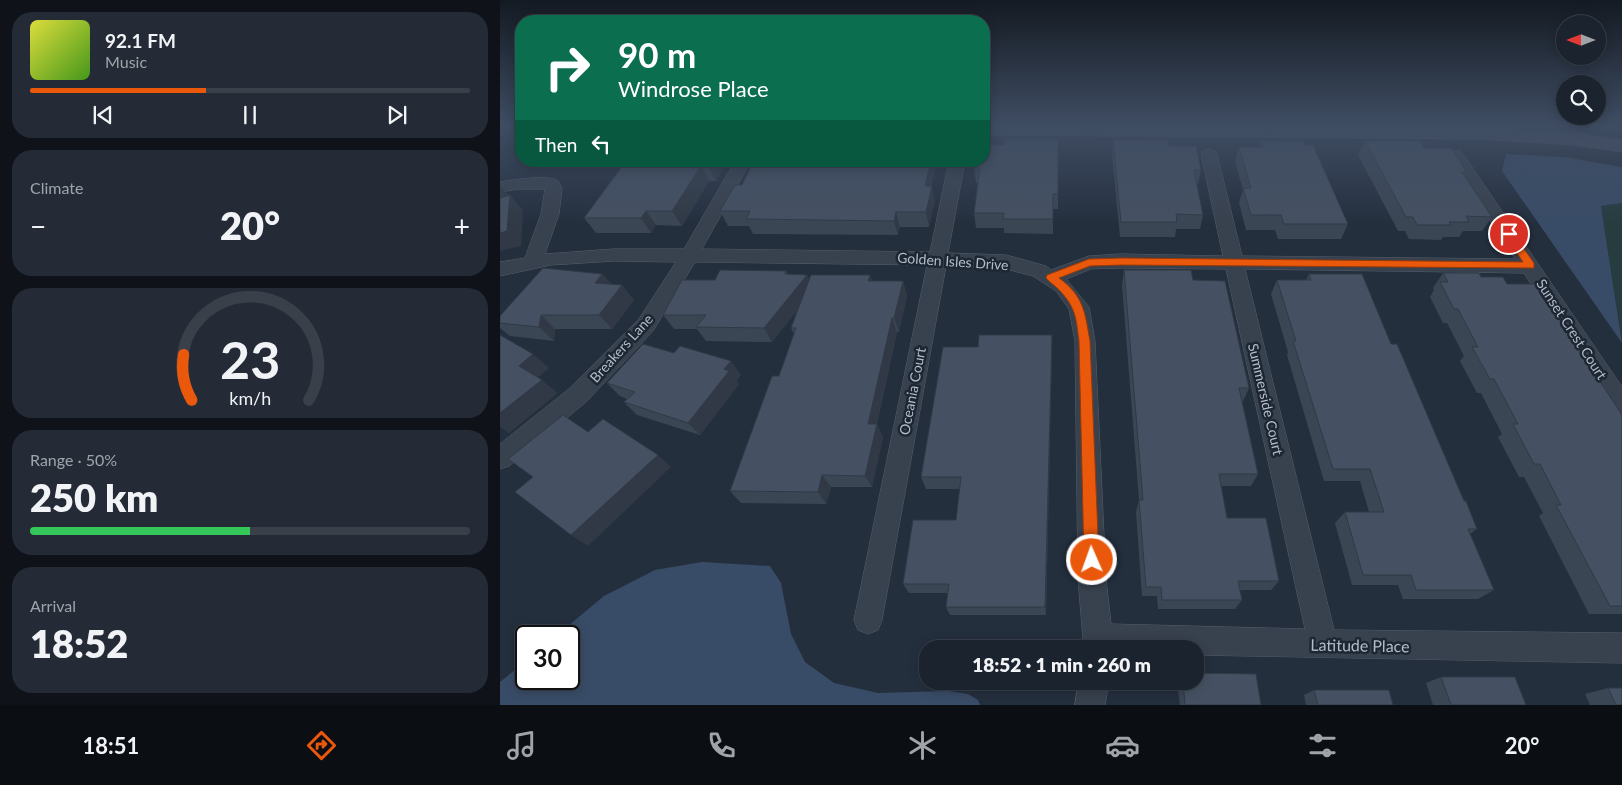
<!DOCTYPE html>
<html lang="en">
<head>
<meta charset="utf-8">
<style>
	:root { --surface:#1b232e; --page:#242b36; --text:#f1f3f6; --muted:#a0a4aa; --line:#39404a; --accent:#ea580c }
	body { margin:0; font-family:Lato,sans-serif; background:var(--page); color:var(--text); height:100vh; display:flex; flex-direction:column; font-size:19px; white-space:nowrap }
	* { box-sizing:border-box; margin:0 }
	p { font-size:16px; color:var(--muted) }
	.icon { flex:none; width:28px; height:28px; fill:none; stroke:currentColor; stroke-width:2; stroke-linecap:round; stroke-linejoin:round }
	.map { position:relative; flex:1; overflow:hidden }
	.side { display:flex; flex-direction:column; gap:12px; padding:12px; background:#0f1319; width:500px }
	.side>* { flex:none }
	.guide { position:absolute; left:15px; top:15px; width:475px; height:152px; border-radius:20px; box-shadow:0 2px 12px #0003,0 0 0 1px var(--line); background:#0b6e4f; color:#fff; overflow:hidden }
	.needle { width:32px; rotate:270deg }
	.buttons { position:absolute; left:1056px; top:15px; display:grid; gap:10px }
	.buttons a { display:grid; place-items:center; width:50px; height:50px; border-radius:50%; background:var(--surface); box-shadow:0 2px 12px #0003,0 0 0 1px var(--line); font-size:25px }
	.speed { position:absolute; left:15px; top:625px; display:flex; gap:10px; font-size:25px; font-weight:700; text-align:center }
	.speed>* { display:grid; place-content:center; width:65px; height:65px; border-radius:50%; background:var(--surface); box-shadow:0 2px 12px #0003,0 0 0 1px var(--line); line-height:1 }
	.speed .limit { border:2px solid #111; border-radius:8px; background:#fff; color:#111 }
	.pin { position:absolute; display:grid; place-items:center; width:42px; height:42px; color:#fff; margin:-21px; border:2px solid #fff; border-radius:50%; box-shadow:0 1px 5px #0007 }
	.me { position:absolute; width:55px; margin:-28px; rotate:358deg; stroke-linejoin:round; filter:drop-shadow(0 0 4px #0008) }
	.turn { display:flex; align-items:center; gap:18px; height:105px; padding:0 20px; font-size:22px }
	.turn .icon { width:65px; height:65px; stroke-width:2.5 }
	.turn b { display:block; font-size:35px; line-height:42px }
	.then { display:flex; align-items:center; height:48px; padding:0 20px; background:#0003; gap:10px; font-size:19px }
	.big { font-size:38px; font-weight:800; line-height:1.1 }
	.side .widget { flex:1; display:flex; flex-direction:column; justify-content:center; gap:8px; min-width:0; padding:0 18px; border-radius:20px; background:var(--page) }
	.side .dial { align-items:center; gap:0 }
	.dial svg { height:130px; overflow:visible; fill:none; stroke:var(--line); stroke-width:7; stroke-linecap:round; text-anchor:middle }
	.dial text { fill:var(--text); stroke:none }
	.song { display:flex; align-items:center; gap:15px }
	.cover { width:60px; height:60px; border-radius:8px; background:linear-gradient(135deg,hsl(60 70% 55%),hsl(100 70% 35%)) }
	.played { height:5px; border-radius:2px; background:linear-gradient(90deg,var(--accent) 40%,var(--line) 40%) }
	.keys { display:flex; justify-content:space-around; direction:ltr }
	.heat { display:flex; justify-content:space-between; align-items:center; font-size:28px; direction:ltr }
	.charge { height:8px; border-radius:4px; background:linear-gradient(90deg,#34c759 50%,var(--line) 0) }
	.trip { position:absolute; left:419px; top:640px; width:285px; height:50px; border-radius:20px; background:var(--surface); box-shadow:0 2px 12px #0003,0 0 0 1px var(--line); font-weight:800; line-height:50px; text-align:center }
	.tab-bar { display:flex; height:80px; justify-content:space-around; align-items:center; background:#0b0e12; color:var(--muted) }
	.tab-bar .icon { width:35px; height:35px }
	.tab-bar .current { color:var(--accent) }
	.tab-bar b { font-size:22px; color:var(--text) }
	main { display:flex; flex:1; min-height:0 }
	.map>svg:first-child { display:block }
</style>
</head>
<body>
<main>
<section class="side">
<div class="widget">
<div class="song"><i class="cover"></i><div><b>92.1 FM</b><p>Music</p></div></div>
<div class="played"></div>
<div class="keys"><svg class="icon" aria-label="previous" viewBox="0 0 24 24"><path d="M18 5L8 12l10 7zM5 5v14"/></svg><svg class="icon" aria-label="pause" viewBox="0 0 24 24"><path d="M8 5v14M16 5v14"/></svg><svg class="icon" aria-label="next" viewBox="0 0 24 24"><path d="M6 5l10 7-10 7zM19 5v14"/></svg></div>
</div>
<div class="widget"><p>Climate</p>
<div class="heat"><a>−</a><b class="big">20°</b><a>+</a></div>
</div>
<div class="widget dial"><svg viewBox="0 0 100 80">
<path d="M14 69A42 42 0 1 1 86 69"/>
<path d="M14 69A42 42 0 0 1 9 41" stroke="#ea580c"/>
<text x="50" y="56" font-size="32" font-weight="700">23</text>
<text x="50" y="72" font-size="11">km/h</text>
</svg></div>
<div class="widget"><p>Range · 50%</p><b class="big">250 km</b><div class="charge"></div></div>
<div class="widget"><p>Arrival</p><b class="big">18:52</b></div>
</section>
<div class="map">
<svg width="1122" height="705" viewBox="0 0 1122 705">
	<rect width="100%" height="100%" fill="#242f3e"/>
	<polygon fill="#263c3f" points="1122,203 1122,342 1101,206"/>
	<g fill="#394c67">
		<polygon points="1006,154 1064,157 1122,167 1122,203 1101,206 1122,343 1002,171"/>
		<polygon points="202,562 270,566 281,583 291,634 305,662 334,683 378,693 448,691 468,694 478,700 480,705 0,705 0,682 26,661 26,679 69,679 69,636 56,636 104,596 155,570"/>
	</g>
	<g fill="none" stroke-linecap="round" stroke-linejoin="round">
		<defs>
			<g id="street">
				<path d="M709 149 715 151 717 154 742 256 1015 259 947 154 949 151H961L1122 387V416L1114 413 1024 273 745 269 834 630 1122 633V663L695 655V649H582L583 638 578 579 575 341 569 309 556 291 533 276 506 269 446 266 382 620 378 630 368 634 358 630 354 620 427 265 195 262 153 331 86 402 9 466 0 469V444L70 388 139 319 176 262 114 261 51 265 0 276V262L25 258 41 214 45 189H18L0 192V182C11 180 49 174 58 181 58 182 62 187 62 188L59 214 45 254 114 249H184L235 161H251L202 249 430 252 449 161H465L448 253 506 255 546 266 551 270 589 256 621 254 723 256 701 154 703 151ZM621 268 726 269 805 629 611 624 606 579 595 341 589 307 566 279 591 269Z"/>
				<polygon points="579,681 609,681 605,705 575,705"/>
			</g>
			<polygon id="secondary" points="484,125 979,127 1075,133 1122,140 1122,152 1075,145 979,139 484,135"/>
		</defs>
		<use href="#street" stroke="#565f6c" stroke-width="1"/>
		<use href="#secondary" stroke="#565f6c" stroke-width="1"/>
		<use href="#street" fill="#38414e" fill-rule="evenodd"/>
		<use href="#secondary" fill="#465061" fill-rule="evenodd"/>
	</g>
	<g fill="#3b4654">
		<polygon points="558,139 558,209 553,209 553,234 504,233 504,228 476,228 474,213 478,183 476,183 474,168 504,145"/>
		<polygon points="613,140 669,146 701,170 698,184 697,184 703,215 700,229 676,229 675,237 620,237 612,154"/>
		<polygon points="761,141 805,145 848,224 841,239 778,239 775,230 746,230 739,203 743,190 735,162 739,147 759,147"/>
		<polygon points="865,141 925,148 967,172 965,175 992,217 982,231 963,231 959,237 943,237 941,240 909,239 905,231 898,231 858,155"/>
		<polygon points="126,161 227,161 216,181 209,181 182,226 156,225 151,233 96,233 84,218"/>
		<polygon points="437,161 431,186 435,201 429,227 400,227 398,235 253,234 249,226 228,226 220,211"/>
		<polygon points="624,270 693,280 749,388 743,401 742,401 758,474 751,486 721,486 727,518 779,581 771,590 740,590 742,600 735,609 658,609 657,596 642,596 636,512 639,500 622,285"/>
		<polygon points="286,271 288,274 307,275 309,279 370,275 372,281 403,281 407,296 399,332 397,332 377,424 383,437 372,487 331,487 326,504 241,503 230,491 279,376 294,334 291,328 297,310 272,342 206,341 197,329 174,329 163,315 215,280"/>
		<polygon points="943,273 981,277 1007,284 1122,415 1122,614 1089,614 1039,516 1043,513 1024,477 1019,477 998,437 1002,434 981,393 977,393 960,361 964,356 947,323 943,323 930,297 934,290 933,288"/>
		<polygon points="102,274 111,284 134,300 112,329 55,329 54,341 10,336 0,328 0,316"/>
		<polygon points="809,274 891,344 977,529 970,534 994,590 978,599 903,599 898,585 852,585 835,523 845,512 869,512 860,481 824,481 787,355 788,352 771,294 777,280 806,280"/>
		<polygon points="552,349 546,615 450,615 446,607 448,593 409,593 403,584 456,520 460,489 426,489 421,477"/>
		<polygon points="241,375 236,381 239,384 200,435 137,415 124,402 127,399 120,396 107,383"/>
		<polygon points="941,677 1026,705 933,705 926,683"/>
		<polygon points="677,681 695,681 761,705 680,705"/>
		<polygon points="1108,688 1122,705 1090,705 1085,694"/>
		<polygon points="814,690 893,705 806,705 804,695"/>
	</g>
	<g fill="#303945">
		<polygon points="211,161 227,161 216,181 208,166"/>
		<polygon points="431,161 437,161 428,201 425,186"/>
		<polygon points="201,166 209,181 182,226 172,211"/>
		<polygon points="0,186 10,197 10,195 23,210 21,246 0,251"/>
		<polygon points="432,186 435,201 429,227 426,212"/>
		<polygon points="146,211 156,225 151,233 141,218"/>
		<polygon points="396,212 400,227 398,235 394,221"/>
		<polygon points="102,274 114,288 95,283"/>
		<polygon points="307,275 314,289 272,342 264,328"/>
		<polygon points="370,275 375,289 368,281"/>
		<polygon points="403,281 407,296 399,332 394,318"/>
		<polygon points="122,285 134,300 112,329 99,315"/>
		<polygon points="41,315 55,329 54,341 39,327"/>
		<polygon points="392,318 397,332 374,436 377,424 383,437 372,487 365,476 368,424"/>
		<polygon points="552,335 552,349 546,615 545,607"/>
		<polygon points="33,354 49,368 35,380 19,366"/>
		<polygon points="231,361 241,375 236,381 239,384 200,435 188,423 224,369"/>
		<polygon points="42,380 58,393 9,433 0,427 0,413"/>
		<polygon points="158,455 171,467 88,546 71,535"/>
		<polygon points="322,475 331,487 326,504 318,492"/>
	</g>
	<g fill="#455162" stroke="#303945">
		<polygon points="505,139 558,139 558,194 553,194 553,219 503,219 504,213 474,213 480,168 474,168 475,161 484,161 484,145 504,145"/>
		<polygon points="613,140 668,140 669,146 696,146 701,170 694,170 703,215 676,214 677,222 621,222"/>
		<polygon points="761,141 803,141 805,145 813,145 848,224 784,224 781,215 751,215 743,188 751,188 739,147 763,147"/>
		<polygon points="865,141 920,141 925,148 951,148 967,172 962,172 992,217 966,216 969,222 949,222 951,225 917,225 913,217 906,217"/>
		<polygon points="126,161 211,161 208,166 201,166 172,211 146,211 141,218 84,218"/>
		<polygon points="254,161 431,161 425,186 432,186 426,212 396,212 394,221 246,219 250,211 220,211 235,185 242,185"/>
		<polygon points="10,195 7,231 0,233 0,198"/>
		<polygon points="43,268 102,274 95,283 122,285 99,315 41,315 39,327 0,323 0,316"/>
		<polygon points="220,270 286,271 285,274 307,275 264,328 196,327 206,315 163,315 182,280 215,280"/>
		<polygon points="624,270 691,270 693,280 725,281 749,388 739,388 758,474 719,474 727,518 766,518 779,581 738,581 742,600 662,600 661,587 646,587 639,500 643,500"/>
		<polygon points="943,273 979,273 981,277 1003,277 1007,284 1036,284 1122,415 1122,606 1110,606 1056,505 1061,505 1040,464 1034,464 1013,424 1018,424 994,379 990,379 972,347 978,347 958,309 954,309 940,282 948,282"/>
		<polygon points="809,274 862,274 891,344 897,344 964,501 966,501 977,529 968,529 994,590 916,590 911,575 863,575 845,512 884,512 870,469 833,469 793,341 796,341 777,280 811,280"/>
		<polygon points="311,275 370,275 368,281 403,281 394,318 392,318 368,424 377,424 365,476 322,475 318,492 230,491 272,376 279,376 296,328 291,328"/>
		<polygon points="0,335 33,354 19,366 42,380 0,413"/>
		<polygon points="479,335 552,335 545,607 446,607 449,584 403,584 413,520 456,520 461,477 421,477 443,347 478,347"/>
		<polygon points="143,344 174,353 180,346 231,361 224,369 229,371 188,423 124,402 135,392 107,383"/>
		<polygon points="63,415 88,432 103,419 158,455 71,535 15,492 33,477 8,459"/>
		<polygon points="695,673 756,674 761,705 685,705 683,681 695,681"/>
		<polygon points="941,677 1015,677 1026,705 951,705"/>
		<polygon points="1108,688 1122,688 1122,705 1116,705"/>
		<polygon points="814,690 889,690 893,705 818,705"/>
	</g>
	<linearGradient id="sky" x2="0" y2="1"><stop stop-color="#141a22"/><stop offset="0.56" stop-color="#3f4d63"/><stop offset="1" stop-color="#3f4d63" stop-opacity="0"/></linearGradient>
	<rect width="1122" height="224" fill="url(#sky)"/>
	<path fill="#ea580c" stroke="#983908" d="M1009 231 1012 232 1034 263V268L621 265 590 266 559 278C584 296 585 313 590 341L599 560 597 565 592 567 587 565 584 560 579 341C576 318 576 308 560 291 556 286 550 283 546 278L547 275 589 259 621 258 1023 262 1004 234Z"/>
	<g text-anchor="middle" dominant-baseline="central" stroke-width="5" stroke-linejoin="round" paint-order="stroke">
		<g font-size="14" fill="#b4bcc9" stroke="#1d2633">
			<text transform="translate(453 261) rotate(4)">Golden Isles Drive</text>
			<text transform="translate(1072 329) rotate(57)">Sunset Crest Court</text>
			<text transform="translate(121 348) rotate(-48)">Breakers Lane</text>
			<text transform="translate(412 391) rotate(-79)">Oceania Court</text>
			<text transform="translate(766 399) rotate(77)">Summerside Court</text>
		</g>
		<g font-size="16" fill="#b4bcc9" stroke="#1d2633">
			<text transform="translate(860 645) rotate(1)">Latitude Place</text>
		</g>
	</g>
</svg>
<div class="buttons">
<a><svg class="needle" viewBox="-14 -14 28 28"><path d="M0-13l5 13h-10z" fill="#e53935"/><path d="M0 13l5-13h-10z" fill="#a0a4aa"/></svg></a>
<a><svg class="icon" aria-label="search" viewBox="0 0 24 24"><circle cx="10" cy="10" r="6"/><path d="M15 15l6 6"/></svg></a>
</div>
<div class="speed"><div class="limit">30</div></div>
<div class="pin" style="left:1009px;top:234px;background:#d93025"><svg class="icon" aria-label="arrive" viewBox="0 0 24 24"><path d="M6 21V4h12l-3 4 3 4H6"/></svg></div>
<svg class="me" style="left:592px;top:560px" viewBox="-20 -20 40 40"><circle r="17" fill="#ea580c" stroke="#fff" stroke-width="3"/><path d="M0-11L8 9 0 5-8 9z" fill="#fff"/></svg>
<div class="trip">18:52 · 1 min · 260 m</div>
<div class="guide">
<div class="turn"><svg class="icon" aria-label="right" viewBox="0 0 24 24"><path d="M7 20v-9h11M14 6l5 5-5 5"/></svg><div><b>90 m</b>Windrose Place</div></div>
<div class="then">Then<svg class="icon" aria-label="left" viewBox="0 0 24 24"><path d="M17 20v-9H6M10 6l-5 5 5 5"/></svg></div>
</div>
</div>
</main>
<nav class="tab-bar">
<b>18:51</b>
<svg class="icon current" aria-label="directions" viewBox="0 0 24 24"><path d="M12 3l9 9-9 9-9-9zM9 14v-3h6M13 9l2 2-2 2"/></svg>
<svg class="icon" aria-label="music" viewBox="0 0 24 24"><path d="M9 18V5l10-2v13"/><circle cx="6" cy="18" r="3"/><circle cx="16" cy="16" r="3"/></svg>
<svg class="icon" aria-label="phone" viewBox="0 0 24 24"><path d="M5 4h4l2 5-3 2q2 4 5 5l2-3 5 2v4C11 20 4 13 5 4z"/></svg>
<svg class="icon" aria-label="climate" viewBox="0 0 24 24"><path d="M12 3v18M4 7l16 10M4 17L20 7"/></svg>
<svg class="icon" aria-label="car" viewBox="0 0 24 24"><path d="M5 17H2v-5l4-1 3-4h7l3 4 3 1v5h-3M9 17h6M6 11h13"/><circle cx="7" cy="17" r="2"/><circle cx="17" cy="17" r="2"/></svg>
<svg class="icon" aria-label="filters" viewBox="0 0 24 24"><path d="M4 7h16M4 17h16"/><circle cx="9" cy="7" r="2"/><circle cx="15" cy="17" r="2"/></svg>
<b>20°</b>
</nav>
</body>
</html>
